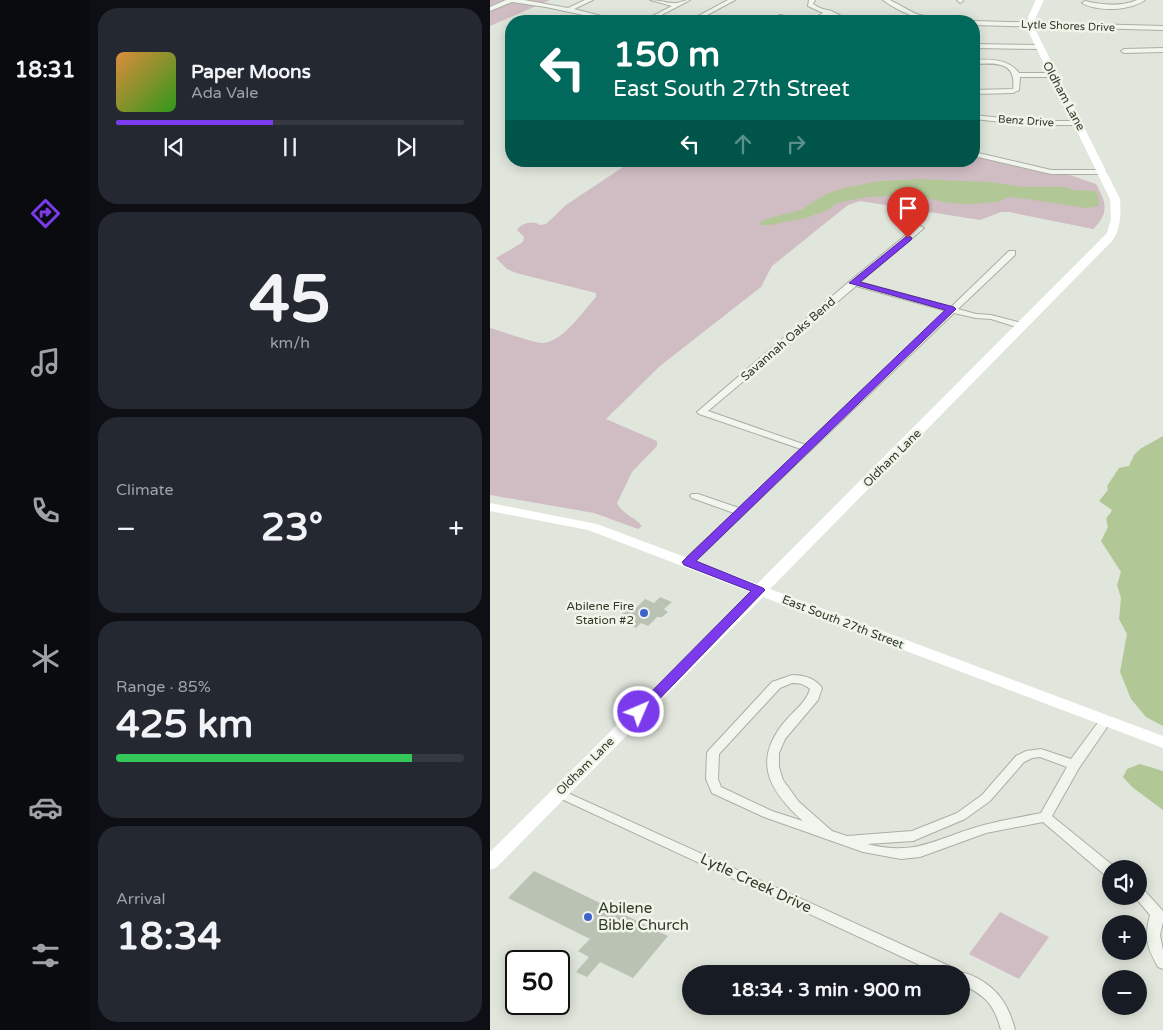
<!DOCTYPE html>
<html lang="en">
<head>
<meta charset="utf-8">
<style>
	:root { --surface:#171b24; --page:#242831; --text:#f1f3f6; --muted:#9ea1a6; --line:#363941; --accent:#7c3aed }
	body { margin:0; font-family:"Varela Round",sans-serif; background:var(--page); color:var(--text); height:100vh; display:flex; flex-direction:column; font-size:19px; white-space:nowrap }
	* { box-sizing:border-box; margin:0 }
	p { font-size:16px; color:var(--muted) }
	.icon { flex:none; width:28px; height:28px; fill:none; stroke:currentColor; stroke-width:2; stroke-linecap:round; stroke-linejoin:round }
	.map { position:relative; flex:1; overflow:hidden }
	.drawer { display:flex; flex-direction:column; gap:8px; padding:8px; background:#0d0f14; width:400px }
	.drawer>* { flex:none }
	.banner { position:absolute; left:15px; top:15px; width:475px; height:152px; border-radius:20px; box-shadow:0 2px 12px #0003; background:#00695c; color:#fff; overflow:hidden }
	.controls { position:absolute; left:612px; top:860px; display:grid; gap:10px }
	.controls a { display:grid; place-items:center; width:45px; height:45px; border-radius:50%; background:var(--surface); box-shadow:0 2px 12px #0003; font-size:25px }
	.speed { position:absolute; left:15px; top:950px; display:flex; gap:10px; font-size:25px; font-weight:700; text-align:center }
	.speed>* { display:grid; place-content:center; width:65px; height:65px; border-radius:50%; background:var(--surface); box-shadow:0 2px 12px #0003; line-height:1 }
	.speed .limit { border:2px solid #111; border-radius:8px; background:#fff; color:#111 }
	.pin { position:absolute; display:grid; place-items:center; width:42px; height:42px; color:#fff; margin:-51px -21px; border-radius:50% 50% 50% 0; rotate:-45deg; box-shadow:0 0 5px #0007 }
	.pin .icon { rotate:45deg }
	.me { position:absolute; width:55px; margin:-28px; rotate:45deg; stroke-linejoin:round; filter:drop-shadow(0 0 4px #0008) }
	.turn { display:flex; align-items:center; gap:18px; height:105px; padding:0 25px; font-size:22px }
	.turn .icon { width:65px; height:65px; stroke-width:2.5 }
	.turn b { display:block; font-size:35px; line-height:42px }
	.lanes { display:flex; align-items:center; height:48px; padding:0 25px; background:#0003; justify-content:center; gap:25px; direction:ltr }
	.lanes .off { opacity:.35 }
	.big { font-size:38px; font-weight:800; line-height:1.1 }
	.drawer .widget { flex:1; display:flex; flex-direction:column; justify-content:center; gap:8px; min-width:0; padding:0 18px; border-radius:20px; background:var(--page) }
	.drawer .dial { align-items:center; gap:0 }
	.dial b { font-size:65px; line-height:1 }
	.song { display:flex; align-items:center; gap:15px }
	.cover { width:60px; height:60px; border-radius:8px; background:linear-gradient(135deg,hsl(30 70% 55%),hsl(110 70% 35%)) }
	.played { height:5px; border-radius:2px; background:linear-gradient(90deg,var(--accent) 45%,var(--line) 45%) }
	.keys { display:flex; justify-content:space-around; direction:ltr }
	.heat { display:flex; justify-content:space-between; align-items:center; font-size:28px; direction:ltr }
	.charge { height:8px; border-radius:4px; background:linear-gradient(90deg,#34c759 85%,var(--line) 0) }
	.trip { position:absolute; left:192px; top:965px; width:288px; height:50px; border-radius:25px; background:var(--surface); box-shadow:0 2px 12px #0003; font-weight:800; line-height:50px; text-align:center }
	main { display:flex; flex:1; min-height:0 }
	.menu { display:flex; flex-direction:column; width:90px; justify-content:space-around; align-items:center; background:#090b0e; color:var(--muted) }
	.menu .icon { width:35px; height:35px }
	.menu .active { color:var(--accent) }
	.menu b { font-size:22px; color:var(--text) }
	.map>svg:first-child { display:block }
</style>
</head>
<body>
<main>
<nav class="menu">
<b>18:31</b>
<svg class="icon active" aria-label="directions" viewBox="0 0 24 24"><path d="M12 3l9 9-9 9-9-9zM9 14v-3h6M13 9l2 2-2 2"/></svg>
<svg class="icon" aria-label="music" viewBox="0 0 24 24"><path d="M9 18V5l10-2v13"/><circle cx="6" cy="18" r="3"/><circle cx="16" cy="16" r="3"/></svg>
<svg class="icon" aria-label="phone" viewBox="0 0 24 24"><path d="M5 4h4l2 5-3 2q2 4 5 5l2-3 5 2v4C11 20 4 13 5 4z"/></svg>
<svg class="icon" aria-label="climate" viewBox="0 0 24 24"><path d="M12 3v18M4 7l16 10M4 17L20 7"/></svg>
<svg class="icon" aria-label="car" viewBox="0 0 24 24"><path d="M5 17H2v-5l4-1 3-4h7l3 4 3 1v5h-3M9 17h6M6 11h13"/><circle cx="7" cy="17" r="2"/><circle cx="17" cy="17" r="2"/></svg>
<svg class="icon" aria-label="filters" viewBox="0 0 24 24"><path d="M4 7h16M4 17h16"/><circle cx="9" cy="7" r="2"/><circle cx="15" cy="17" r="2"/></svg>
</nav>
<section class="drawer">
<div class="widget">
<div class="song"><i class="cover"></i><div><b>Paper Moons</b><p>Ada Vale</p></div></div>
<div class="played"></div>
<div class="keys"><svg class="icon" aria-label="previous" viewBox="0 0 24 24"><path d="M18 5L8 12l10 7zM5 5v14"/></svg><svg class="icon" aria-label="pause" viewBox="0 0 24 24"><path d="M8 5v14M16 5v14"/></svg><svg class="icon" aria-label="next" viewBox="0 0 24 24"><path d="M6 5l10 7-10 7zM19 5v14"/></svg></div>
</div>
<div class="widget dial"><b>45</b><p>km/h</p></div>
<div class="widget"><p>Climate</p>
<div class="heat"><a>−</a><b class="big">23°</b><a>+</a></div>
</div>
<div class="widget"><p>Range · 85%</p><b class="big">425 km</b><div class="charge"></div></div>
<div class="widget"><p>Arrival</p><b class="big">18:34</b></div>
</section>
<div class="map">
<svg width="673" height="1030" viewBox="0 0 673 1030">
	<rect width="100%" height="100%" fill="#e1e6dc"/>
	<g fill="#d0bdc3">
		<polygon points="0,0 60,0 0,26"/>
		<path d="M484 156 560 173 577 174 606 184C616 202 620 213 603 229L519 212H511L490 220 370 201 358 205 282 266 271 287 170 366 116 419 167 441V446L142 472 127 503C134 516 144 516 152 526L148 529 104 513 0 495V328C11 331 44 343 53 343 73 342 94 310 106 297V293L26 273 17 269 6 258 33 242 34 237 27 230C32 223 42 220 50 225L56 224 76 205 136 165 132 161H484Z"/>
		<polygon points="510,912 559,937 529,979 479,954"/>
	</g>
	<g fill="#b2c796">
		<polygon points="429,179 499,182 534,187 577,187 584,190 605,191 608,194 609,206 596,208 522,197 516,198 508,202 483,204 459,203 423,195 377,197 347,203 340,209 316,218 280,225 272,225 269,223 276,219 311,210 336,194 354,188 389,181"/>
		<path d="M673 436V726L656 717 641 699 630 672 637 634 629 619 631 598 627 585 631 572 611 541 618 527C614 514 618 519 622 510L609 501 618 490 617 486 629 468 639 466 644 455 650 449Z"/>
		<polygon points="650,764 673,771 673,810 642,787 633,777 637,769"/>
	</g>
	<g fill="#bac3b3">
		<polygon points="170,597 182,602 174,609 178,612 172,617 167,617 158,626 151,623 146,628 126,620 140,606 146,608 155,599 164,603"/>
		<polygon points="44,871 178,936 143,978 110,962 97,977 86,972 99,957 88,951 100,939 18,898"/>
	</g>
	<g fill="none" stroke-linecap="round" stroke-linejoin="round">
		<defs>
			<g id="minor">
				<polygon points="16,0 34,0 78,8 95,0 103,0 84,9 131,21 121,21 56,7 22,2 0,11 0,7"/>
				<path d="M160 0C167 0 182 4 187 3 192 2 194 0 200 0L160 21H153L182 6Z"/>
				<polygon points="238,0 245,0 206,21 199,21"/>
				<path d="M319 0H325L323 4C329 8 335 10 342 11L343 12 362 21H355L339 15 327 21H320L333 13 318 6Z"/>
				<path d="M393 0H400L426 14 456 21C434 22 410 13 393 0Z"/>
				<polygon points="467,0 473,0 473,1 470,3"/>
				<path d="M647 0H655C640 11 608 12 592 3L595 1C612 5 631 7 647 0Z"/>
				<polygon points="290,15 313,19 316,21 304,21 288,18 288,16"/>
				<polygon points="484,21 673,26 673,30 484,25"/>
				<polygon points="484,44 548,45 551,47 548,49 484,48"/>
				<polygon points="673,48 673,52 634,53 631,51 634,49"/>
				<path d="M484 60C500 59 519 59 529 73H563L566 75 563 77H530L529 90 523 93 484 94V90L523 89C527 61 505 63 484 64Z"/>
				<polygon points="484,115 539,121 588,121 591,123 588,125 539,125 484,119"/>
				<polygon points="484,152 561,170 612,170 616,172 612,174 561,174 484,156"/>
				<path d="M427 226H430L434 228 370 282 461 307 519 251H525V255L468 309 486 314 501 315 536 324 537 326 533 329 501 319 486 318 464 313 202 564H194L193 562 194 560 244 513 202 498 200 496 202 494H208L249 508 311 449 209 414 207 412 360 281ZM366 286 457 311 316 445 218 411Z"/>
				<path d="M302 675C314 675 325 678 332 688L328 700 295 739 289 753V767L293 780 309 802 342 831 357 836 422 831 467 813 492 795 526 756 536 751 551 749 581 759 612 717H620L622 720 589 768 562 816 626 868 621 869V877L616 876 553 822 496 833 430 857 411 859 373 852 274 817 222 793 216 779 217 753 219 750 282 682ZM302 683C310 683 314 684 320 689 317 701 305 710 297 719 262 759 277 789 313 821L282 811 231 787 228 779 229 754 290 688ZM550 757 577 767 551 813C532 817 512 820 494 825 448 837 428 857 377 844L423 841 475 819 500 801 534 762 542 758Z"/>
				<path d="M69 789 468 970 469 972C475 972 481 975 487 978 509 990 519 1006 525 1030H511C504 1004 495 995 471 984V974H449L65 796 63 793 65 790Z"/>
				<path d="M649 889 654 890 673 911V922L670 935 673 950V969L668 967C657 947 654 938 660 915L644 896H649Z"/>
			</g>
		</defs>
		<use href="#minor" stroke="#a8b0a2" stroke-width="2"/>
		<use href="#minor" fill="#f1f5ee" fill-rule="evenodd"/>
		<path fill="#fff" fill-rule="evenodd" d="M546 0H554L546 17V31L630 199C631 214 631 227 623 240L280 589 673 736V748L273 597 6 868 0 870V852L260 592 98 530 0 511V503L107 524 267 584 617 233 621 219 620 199 538 31V17Z"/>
	</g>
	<polygon fill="#7c3aed" stroke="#51269a" points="418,235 422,238 421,240 370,282 464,307 466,309 206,561 273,588 275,590 154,715 144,715 142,712 144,709 261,591 194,565 192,562 194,560 455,310 359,283"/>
	<g fill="#3e61ce" stroke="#f0f4eb" stroke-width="2">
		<circle cx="154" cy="613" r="5"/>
		<circle cx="98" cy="917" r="5"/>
	</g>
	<g text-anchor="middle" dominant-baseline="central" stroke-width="5" stroke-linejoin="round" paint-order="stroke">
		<g font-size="11" fill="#303c26" stroke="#f0f4eb">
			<text transform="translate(578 26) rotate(2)">Lytle Shores Drive</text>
			<text transform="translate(536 121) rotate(4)">Benz Drive</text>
		</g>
		<g font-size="12" fill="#303c26" stroke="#f0f4eb">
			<text transform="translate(574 96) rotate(62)">Oldham Lane</text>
			<text transform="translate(298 339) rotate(-41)">Savannah Oaks Bend</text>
			<text transform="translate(402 458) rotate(-45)">Oldham Lane</text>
			<text transform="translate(353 622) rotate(21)">East South 27th Street</text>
			<text transform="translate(95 766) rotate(-45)">Oldham Lane</text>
		</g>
		<g font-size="12" fill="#303c26" stroke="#f0f4eb" text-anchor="end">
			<text x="144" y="606">Abilene Fire<tspan x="144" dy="14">Station #2</tspan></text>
		</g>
		<g font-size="15" fill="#303c26" stroke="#f0f4eb">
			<text transform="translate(266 883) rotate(25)">Lytle Creek Drive</text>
		</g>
		<g font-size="15" fill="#303c26" stroke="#f0f4eb" text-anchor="start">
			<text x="108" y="908">Abilene<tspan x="108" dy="17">Bible Church</tspan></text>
		</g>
	</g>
</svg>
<div class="controls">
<a><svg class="icon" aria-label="sound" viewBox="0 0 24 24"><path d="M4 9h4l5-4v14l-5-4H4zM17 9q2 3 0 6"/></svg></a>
<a>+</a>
<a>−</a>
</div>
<div class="speed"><div class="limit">50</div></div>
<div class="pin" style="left:418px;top:238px;background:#d93025"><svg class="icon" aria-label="arrive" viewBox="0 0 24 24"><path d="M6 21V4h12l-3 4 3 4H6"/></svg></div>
<svg class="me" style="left:149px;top:712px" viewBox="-20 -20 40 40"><circle r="17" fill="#7c3aed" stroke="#fff" stroke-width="3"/><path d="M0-11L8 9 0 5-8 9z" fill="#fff"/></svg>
<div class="trip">18:34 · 3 min · 900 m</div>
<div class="banner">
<div class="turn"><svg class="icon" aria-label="left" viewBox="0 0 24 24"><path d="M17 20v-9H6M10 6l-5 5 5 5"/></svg><div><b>150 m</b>East South 27th Street</div></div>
<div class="lanes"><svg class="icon" aria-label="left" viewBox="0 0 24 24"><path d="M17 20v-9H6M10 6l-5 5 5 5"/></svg><svg class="icon off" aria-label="ahead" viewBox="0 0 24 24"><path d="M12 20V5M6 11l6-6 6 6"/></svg><svg class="icon off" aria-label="right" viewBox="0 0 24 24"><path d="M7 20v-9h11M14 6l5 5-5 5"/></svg></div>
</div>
</div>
</main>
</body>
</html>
